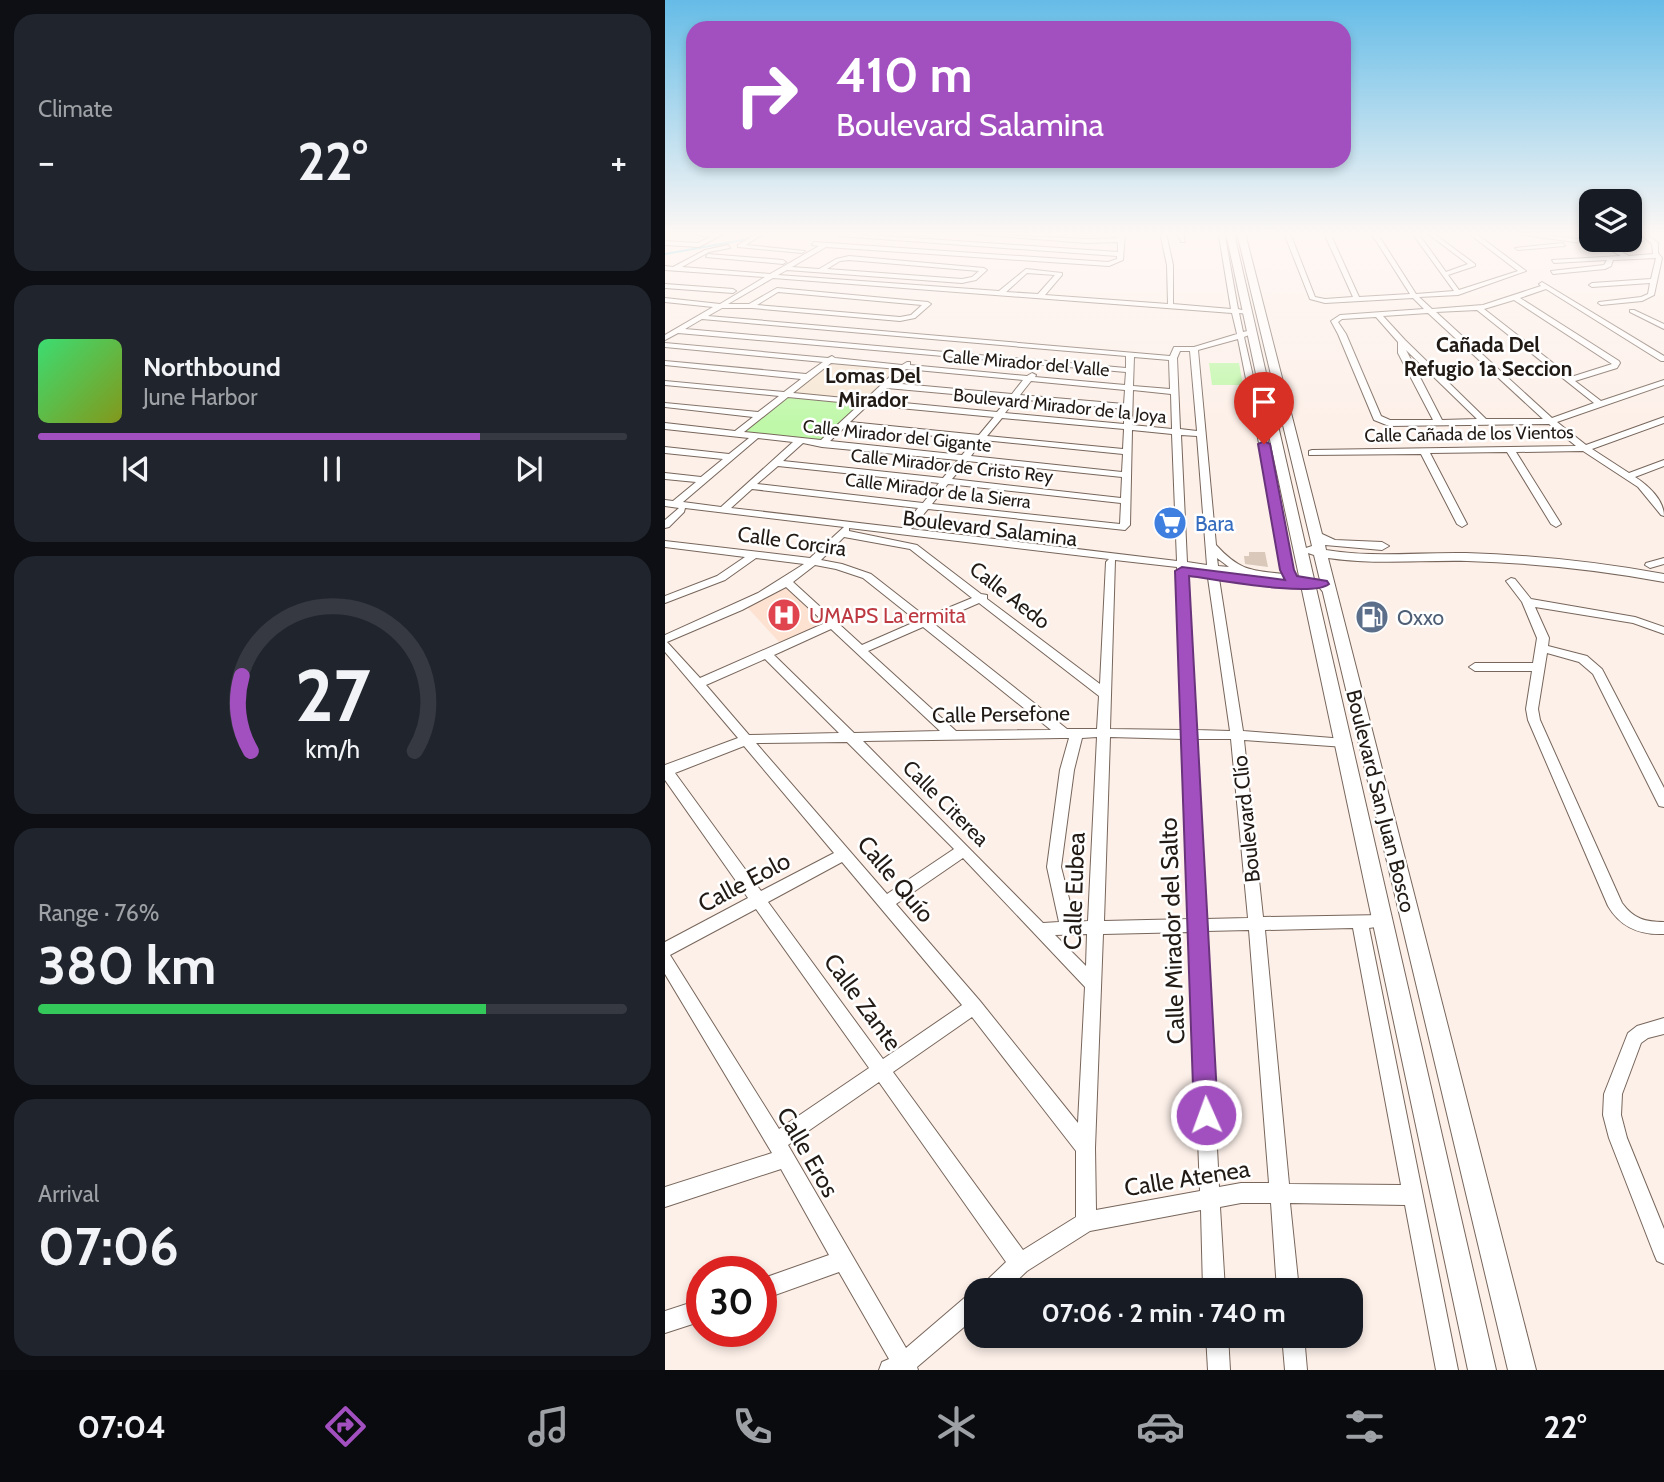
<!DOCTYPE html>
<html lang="en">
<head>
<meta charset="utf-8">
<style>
	:root { --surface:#171b24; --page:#20242c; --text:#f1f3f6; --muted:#9ea1a6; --line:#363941; --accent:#a250bf }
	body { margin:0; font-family:Cabin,sans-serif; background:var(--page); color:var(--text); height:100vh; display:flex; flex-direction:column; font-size:26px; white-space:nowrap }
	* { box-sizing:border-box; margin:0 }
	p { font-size:23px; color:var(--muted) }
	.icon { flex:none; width:38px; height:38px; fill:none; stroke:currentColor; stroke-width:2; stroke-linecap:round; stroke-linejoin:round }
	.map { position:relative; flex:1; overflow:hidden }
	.details { display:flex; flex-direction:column; gap:14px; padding:14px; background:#0d0f14; width:665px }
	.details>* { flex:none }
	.banner { position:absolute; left:21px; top:21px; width:665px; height:147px; border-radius:21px; box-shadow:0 4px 10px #0003; background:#a250bf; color:#fff; overflow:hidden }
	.buttons { position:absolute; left:914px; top:189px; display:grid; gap:14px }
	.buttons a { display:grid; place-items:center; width:63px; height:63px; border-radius:14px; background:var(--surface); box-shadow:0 4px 10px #0003; font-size:35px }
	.speed { position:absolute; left:21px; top:1256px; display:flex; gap:14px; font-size:35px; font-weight:700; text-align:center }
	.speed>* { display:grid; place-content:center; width:91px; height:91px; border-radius:50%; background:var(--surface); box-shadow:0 4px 10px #0003; line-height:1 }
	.speed .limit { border:10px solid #d22; background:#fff; color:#111 }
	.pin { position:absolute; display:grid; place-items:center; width:60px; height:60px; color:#fff; margin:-72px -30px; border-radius:50% 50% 50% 0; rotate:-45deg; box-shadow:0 0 7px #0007 }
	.pin .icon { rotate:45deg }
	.me { position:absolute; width:77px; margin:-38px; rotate:358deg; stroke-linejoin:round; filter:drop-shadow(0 0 5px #0008) }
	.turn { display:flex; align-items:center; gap:24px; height:147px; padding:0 35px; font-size:32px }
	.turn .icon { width:91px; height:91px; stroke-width:2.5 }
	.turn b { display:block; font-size:49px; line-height:60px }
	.big { font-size:52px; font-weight:800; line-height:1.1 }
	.details .widget { flex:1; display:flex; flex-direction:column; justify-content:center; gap:10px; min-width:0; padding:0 24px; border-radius:21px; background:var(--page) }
	.details .dial { align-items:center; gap:0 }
	.dial svg { height:182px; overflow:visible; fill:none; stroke:var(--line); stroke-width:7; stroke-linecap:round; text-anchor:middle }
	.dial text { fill:var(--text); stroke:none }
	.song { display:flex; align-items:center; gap:21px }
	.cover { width:84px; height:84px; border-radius:10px; background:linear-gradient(135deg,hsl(140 70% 55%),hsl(70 70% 35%)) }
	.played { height:7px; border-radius:4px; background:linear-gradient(90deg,var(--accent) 75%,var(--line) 75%) }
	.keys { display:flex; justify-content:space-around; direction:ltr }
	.heat { display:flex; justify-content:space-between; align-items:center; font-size:38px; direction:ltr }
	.charge { height:10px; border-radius:5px; background:linear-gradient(90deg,#34c759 76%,var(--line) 0) }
	.trip { position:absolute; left:299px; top:1278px; width:399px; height:70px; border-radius:21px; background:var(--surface); box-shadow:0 4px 10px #0003; font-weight:800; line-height:70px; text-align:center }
	.dock { display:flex; height:112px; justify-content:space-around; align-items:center; background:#090b0e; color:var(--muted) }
	.dock .icon { width:49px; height:49px }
	.dock .on { color:var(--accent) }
	.dock b { font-size:32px; color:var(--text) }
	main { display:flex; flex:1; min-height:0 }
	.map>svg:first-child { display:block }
</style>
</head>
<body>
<main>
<section class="details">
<div class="widget"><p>Climate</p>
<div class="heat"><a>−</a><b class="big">22°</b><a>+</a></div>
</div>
<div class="widget">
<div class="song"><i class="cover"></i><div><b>Northbound</b><p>June Harbor</p></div></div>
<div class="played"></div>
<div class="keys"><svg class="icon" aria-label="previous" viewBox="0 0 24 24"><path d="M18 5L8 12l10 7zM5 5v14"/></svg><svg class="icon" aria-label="pause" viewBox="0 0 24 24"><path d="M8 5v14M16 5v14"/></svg><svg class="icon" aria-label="next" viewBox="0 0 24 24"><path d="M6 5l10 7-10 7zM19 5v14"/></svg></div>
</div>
<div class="widget dial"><svg viewBox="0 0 100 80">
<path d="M14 69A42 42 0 1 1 86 69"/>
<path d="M14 69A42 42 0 0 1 10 36" stroke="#a250bf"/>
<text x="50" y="56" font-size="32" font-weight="700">27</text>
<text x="50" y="72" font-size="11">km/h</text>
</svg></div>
<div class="widget"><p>Range · 76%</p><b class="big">380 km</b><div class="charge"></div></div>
<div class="widget"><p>Arrival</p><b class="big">07:06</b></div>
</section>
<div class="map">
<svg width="999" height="1370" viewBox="0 0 999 1370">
	<rect width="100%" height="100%" fill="#fdf0e9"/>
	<polygon fill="#fde1d1" points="122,588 158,624 115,643 81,606"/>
	<polygon fill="#f7e7d4" points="163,361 238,368 202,402 122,395"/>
	<g fill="#bff8a9">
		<polygon points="544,363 574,363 578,385 547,385"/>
		<polygon points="122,395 202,402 158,444 72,435"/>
	</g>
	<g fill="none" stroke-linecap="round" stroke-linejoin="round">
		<polyline stroke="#41c8e5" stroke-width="2" points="0,254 117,233"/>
	</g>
	<polygon fill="#dac8ba" points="584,552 600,552 603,567 580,564 579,556 584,556"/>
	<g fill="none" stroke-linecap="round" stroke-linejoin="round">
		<defs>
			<g id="minor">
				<polygon points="22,233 60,233 34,247 0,245 0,241 33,243 45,237"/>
				<polygon points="92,233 99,233 81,245 140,251 137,253 73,247 73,245"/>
				<path d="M176 233 453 252V242L422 243 294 233 422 239 454 238V233H460L458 260 444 266 161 247 127 267 154 269 171 259 184 256 319 268 322 270 311 280 297 283 122 270 113 275 334 291 361 269 397 273V275L380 295 503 304 502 265 495 233H501L508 265V304L566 309 554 236 557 234 560 236 573 309 586 312 583 314 574 313 578 332 587 330 591 332 579 337 609 468 627 571 629 575 661 582 670 593 669 595H661L653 586 642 583 553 572 578 731 680 739 687 743 680 747 579 740 598 917 718 915 724 917 726 921 724 925 704 928 793 1370H771L740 1205 625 1203 634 1290H612L606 1203H576L555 1207 560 1290H538L536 1210 425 1231 362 1271 342 1290H316L319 1283 341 1262 214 1082 123 1145 241 1348 304 1294 312 1292V1316L252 1367 253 1370H214L217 1362 224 1359 174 1272 96 1300V1279L164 1255 116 1169 0 1207V1187L107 1153 0 974V942L83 898 0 780V765L73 738 0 652V635L93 593 139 564 91 558 60 580 0 603V596L52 576 80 557 0 547V541L145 558 179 527 20 508 19 512 4 527 0 528V520L14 508 0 506V500L8 501 31 482 0 479V473L36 477 58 459 0 453V447L64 454 84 438 0 429V423L70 431 88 417 0 407V403L93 412 114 396 0 385V381L119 392 136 379 0 365V361L141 374 158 362 0 347V343L163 358 167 356 170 358 237 365 242 362H245V365L362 376 367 373 371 375 370 377 460 385 461 372 13 333 0 340V335L48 307 0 302V298L55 304 100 277 0 270V266L8 267 40 250 63 245 65 248 44 252 17 267 105 274 154 246 147 245 149 242 443 262 452 259V256L174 236ZM184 260 314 271 307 277 297 279 162 269 175 261ZM362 273 390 275 373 294 341 292ZM108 278 567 313 572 334 529 347H509L505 356 43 316 57 308H87L235 321 250 318 266 304 263 302 112 288 84 304H63ZM113 292 257 305 246 315 235 317 92 305ZM37 319 461 356V368L20 329ZM573 339 599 468 618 574C585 570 575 571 551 545L533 350ZM515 351H525L532 431 515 429 512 358ZM469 357 504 360 505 389 468 386ZM166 363 233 369 200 400 128 393ZM241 369 358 380 347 394 226 383ZM366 381 460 390 459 404 355 395ZM222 388 343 399 332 412 208 400ZM468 390 506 394 507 429 467 425ZM123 397 195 404 156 440 79 432ZM351 399 459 409V424L340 413ZM203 405 329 417 314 435 185 422ZM337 418 459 429 458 449 322 436ZM180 427 310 440 297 455 165 441ZM467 430 507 434 512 561 246 529 263 509 460 530 465 525ZM516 435 532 436 542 565 522 562ZM93 438 128 442 56 507 18 502ZM318 440 458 454 457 472 306 456ZM138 443 157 447 293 460 278 478 118 461ZM302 461 457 477 456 498 287 479ZM113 466 274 483 258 503 92 484ZM283 484 456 503 455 524 267 504ZM87 489 253 508 237 528 66 508ZM184 528 444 559 441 562 435 684 322 599V595L316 594 252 545 184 531ZM179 537 245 549 307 598 261 617 206 574 177 564 156 560ZM552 558 564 567 553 566ZM450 560 512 567 518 730 445 729ZM150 565 171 569 198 578 252 621 197 645 128 582ZM523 569 542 571 565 731 531 730ZM121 587 160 623 35 678 2 642 77 610ZM314 603 434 696 432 729H402L268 623ZM258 627 386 730 291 731 203 651ZM166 629 275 731 189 733 109 655ZM100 659 174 733 84 735 41 685ZM432 737 423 921 410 922 396 867 409 770 417 738ZM445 737 518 739 525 919 439 921ZM396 738H404L395 770 382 867 394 922 378 923 198 741ZM531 739H566L583 918 540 919ZM182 742 289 849 222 894 91 743ZM79 746 169 853 96 891 10 773ZM298 858 420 987 413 1123 315 1001 231 904ZM177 862 297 1005 218 1059 103 902ZM91 909 204 1068 114 1129 5 955ZM688 928 736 1185 624 1184 600 930ZM584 930 604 1183H576L554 1187 541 931ZM525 932 535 1191 431 1210 430 1148 438 934ZM422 934 421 966 390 935ZM307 1017 411 1151V1217L358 1250 228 1072Z"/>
				<polygon points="512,233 518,233 520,242 516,242"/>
				<path d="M619 233H625L650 297 660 299 688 297 659 233H665L694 297 745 294 706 233H712L751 294 789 291 747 233H753L781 272 803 264 762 233H768L810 264V266L783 275 794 290 853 271 803 233H810L861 271 793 295 754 297 767 309 818 305 876 286 874 284 877 282 999 356V361H996L881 289 855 298 954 361 955 363 952 368 910 381 936 401 999 380V385L892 422 921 445 999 417V423L927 449 964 473 999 460V466L970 477C983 485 999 500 999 516L996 515 973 487 918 451 851 452 896 524 891 527 886 524 842 452 765 453 802 524 797 527 792 524 756 454 644 455V451L647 450 911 446 884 424 724 426 709 420 673 334 666 321 675 315 759 309 748 298 660 303 645 299ZM849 300 947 364 906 377 819 309ZM812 310 929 403 887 418 771 312ZM763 313 878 419H821L740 340 718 316ZM711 317 733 342V353L768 420H725L716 416 681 334 673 322 677 319ZM741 350 812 419 777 420Z"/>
				<polygon points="844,233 860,233 939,242 964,256 988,254 987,244 974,233 980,233 993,243 993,253 997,258 989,295 977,301 936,305 933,303 934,302 976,297 983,294 985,283 927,287 924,285 927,283 986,279 991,258 948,260 946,266 940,269 888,274 886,271 939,265 942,260 889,263 887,260 956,256 938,246"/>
				<polygon points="898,243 900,246 853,250 850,248"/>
				<polygon points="43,254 118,260 121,262 118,264 41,257"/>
				<polygon points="0,284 68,289 71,291 68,293 0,288"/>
				<polygon points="965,310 969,310 999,324 999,329 965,312"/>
				<polygon points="999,558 999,564 985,568 980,565 981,563"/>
				<path d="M846 578 850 579 866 599 970 617 999 627V634L968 623 870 607 884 638 883 646 922 656 937 669 999 788V807L994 806 928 674 914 662 882 653 873 709 875 720 957 903C969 919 980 922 999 922V934C975 935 956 928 943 906L863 720 861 709 867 671H810L804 667 810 663H868L872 638 857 602 841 581Z"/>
				<polygon points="999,1018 999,1034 983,1038 976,1043 957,1094 956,1115 962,1138 999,1229 999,1264 992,1261 989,1254 944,1138 938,1115 939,1094 963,1033 972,1026"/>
				<polygon points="37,1299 37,1321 0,1333 0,1311"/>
				<polygon points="541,1335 563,1335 565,1370 543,1370"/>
				<polygon points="617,1335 639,1335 642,1370 620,1370"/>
			</g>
			<path id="major" d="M561 233H569L641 548 647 546 572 233H580L657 534 670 540 717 542 724 546 717 550 660 545 661 550C707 558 754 552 801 553 868 555 933 562 999 574V582C934 570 868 563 802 561 756 560 709 565 663 558L871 1370H843L649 555 643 553 831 1370H803Z"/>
		</defs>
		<use href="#minor" stroke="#77665b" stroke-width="2"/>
		<use href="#major" stroke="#77665b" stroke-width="2"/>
		<use href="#minor" fill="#fff" fill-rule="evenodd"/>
		<use href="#major" fill="#fff" fill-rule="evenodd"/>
	</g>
	<linearGradient id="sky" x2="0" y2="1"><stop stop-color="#65bce7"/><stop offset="0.55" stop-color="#fef8f5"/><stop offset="1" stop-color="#fef8f5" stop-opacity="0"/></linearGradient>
	<rect width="999" height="425" fill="url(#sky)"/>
	<path fill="#a250bf" stroke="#69347c" stroke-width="2" d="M599 441 605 444 629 570 632 576 662 581 664 584C648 598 550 579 524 576L553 1115 549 1123 541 1126 532 1123 529 1115 510 571 517 567 620 580 615 570 593 444Z"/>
	<defs>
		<symbol id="supermarket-disc" viewBox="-11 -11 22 22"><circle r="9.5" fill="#3f7fe0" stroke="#fff"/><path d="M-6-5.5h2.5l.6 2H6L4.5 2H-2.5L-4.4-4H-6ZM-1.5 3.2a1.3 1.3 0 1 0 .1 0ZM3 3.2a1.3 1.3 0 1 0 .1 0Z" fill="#fff"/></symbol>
		<symbol id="hospital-disc" viewBox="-11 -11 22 22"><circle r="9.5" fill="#e0444e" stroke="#fff"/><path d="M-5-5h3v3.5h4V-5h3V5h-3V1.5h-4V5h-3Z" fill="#fff"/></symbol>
		<symbol id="fuel-disc" viewBox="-11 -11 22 22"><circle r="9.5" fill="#5c6f8a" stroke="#fff"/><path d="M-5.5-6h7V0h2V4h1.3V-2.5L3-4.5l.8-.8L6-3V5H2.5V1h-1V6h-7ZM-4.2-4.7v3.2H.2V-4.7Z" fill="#fff"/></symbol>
	</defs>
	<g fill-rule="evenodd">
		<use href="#supermarket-disc" x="486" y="504" width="38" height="38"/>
		<use href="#hospital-disc" x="100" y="596" width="38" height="38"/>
		<use href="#fuel-disc" x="688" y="598" width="38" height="38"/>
	</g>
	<g text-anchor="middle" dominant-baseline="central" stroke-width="5" stroke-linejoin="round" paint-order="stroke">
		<g font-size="18" fill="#211a15" stroke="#fff">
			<text transform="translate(361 363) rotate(5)">Calle Mirador del Valle</text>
			<text transform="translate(395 406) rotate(6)">Boulevard Mirador de la Joya</text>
			<text transform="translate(804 434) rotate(-1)">Calle Cañada de los Vientos</text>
			<text transform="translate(232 436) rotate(6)">Calle Mirador del Gigante</text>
			<text transform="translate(287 466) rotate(6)">Calle Mirador de Cristo Rey</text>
			<text transform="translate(273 491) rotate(7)">Calle Mirador de la Sierra</text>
		</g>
		<g font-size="21" font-weight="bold" fill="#211a15" stroke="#fff">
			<text x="823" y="344">Cañada Del<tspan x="823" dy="24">Refugio 1a Seccion</tspan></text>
			<text x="208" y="375">Lomas Del<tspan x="208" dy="24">Mirador</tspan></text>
		</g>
		<g font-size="21" fill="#366cbe" stroke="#fff" text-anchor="start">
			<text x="530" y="523">Bara</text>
		</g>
		<g font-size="21" fill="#211a15" stroke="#fff">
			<text transform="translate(325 528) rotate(7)">Boulevard Salamina</text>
			<text transform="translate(127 541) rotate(8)">Calle Corcira</text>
			<text transform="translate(345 595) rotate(38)">Calle Aedo</text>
			<text transform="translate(336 714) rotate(-1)">Calle Persefone</text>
			<text transform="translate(716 801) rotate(76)">Boulevard San Juan Bosco</text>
			<text transform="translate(281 803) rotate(45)">Calle Citerea</text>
			<text transform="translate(581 819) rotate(-96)">Boulevard Clío</text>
		</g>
		<g font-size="21" fill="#be3a42" stroke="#fff" text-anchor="start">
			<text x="144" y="615">UMAPS La ermita</text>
		</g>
		<g font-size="21" fill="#4e5e75" stroke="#fff" text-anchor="start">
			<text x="732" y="617">Oxxo</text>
		</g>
		<g font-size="24" fill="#211a15" stroke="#fff">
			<text transform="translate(231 879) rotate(50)">Calle Quío</text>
			<text transform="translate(79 882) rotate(-28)">Calle Eolo</text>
			<text transform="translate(409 891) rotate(-88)">Calle Eubea</text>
			<text transform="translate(507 931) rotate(-92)">Calle Mirador del Salto</text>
			<text transform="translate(198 1002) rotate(54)">Calle Zante</text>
			<text transform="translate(143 1152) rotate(60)">Calle Eros</text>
			<text transform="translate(522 1178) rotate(-9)">Calle Atenea</text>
		</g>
	</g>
</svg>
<div class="buttons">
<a><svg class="icon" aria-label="layers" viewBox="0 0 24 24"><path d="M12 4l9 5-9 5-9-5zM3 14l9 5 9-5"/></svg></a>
</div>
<div class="speed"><div class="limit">30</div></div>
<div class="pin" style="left:599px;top:444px;background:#d93025"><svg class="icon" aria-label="arrive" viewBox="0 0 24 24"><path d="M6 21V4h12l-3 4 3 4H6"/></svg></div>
<svg class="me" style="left:541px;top:1115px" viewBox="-20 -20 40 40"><circle r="17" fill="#a250bf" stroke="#fff" stroke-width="3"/><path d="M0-11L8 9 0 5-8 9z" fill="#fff"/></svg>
<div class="trip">07:06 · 2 min · 740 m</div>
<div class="banner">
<div class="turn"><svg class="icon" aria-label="right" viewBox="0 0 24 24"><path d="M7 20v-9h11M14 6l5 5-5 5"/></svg><div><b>410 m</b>Boulevard Salamina</div></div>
</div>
</div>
</main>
<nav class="dock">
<b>07:04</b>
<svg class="icon on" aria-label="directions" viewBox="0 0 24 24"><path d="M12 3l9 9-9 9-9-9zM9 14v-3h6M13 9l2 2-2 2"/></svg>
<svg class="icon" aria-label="music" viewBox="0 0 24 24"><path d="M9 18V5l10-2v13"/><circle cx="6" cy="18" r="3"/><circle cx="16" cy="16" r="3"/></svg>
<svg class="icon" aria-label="phone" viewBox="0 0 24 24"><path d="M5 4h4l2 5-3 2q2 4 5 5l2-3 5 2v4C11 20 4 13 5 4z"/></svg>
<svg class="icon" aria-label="climate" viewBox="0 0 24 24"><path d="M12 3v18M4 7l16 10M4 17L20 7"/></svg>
<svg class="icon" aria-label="car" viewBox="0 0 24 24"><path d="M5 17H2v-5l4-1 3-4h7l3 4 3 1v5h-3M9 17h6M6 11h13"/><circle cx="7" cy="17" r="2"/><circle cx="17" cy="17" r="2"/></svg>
<svg class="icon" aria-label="filters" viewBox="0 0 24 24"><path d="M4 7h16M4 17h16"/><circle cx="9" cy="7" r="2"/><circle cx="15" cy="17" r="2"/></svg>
<b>22°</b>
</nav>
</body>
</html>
